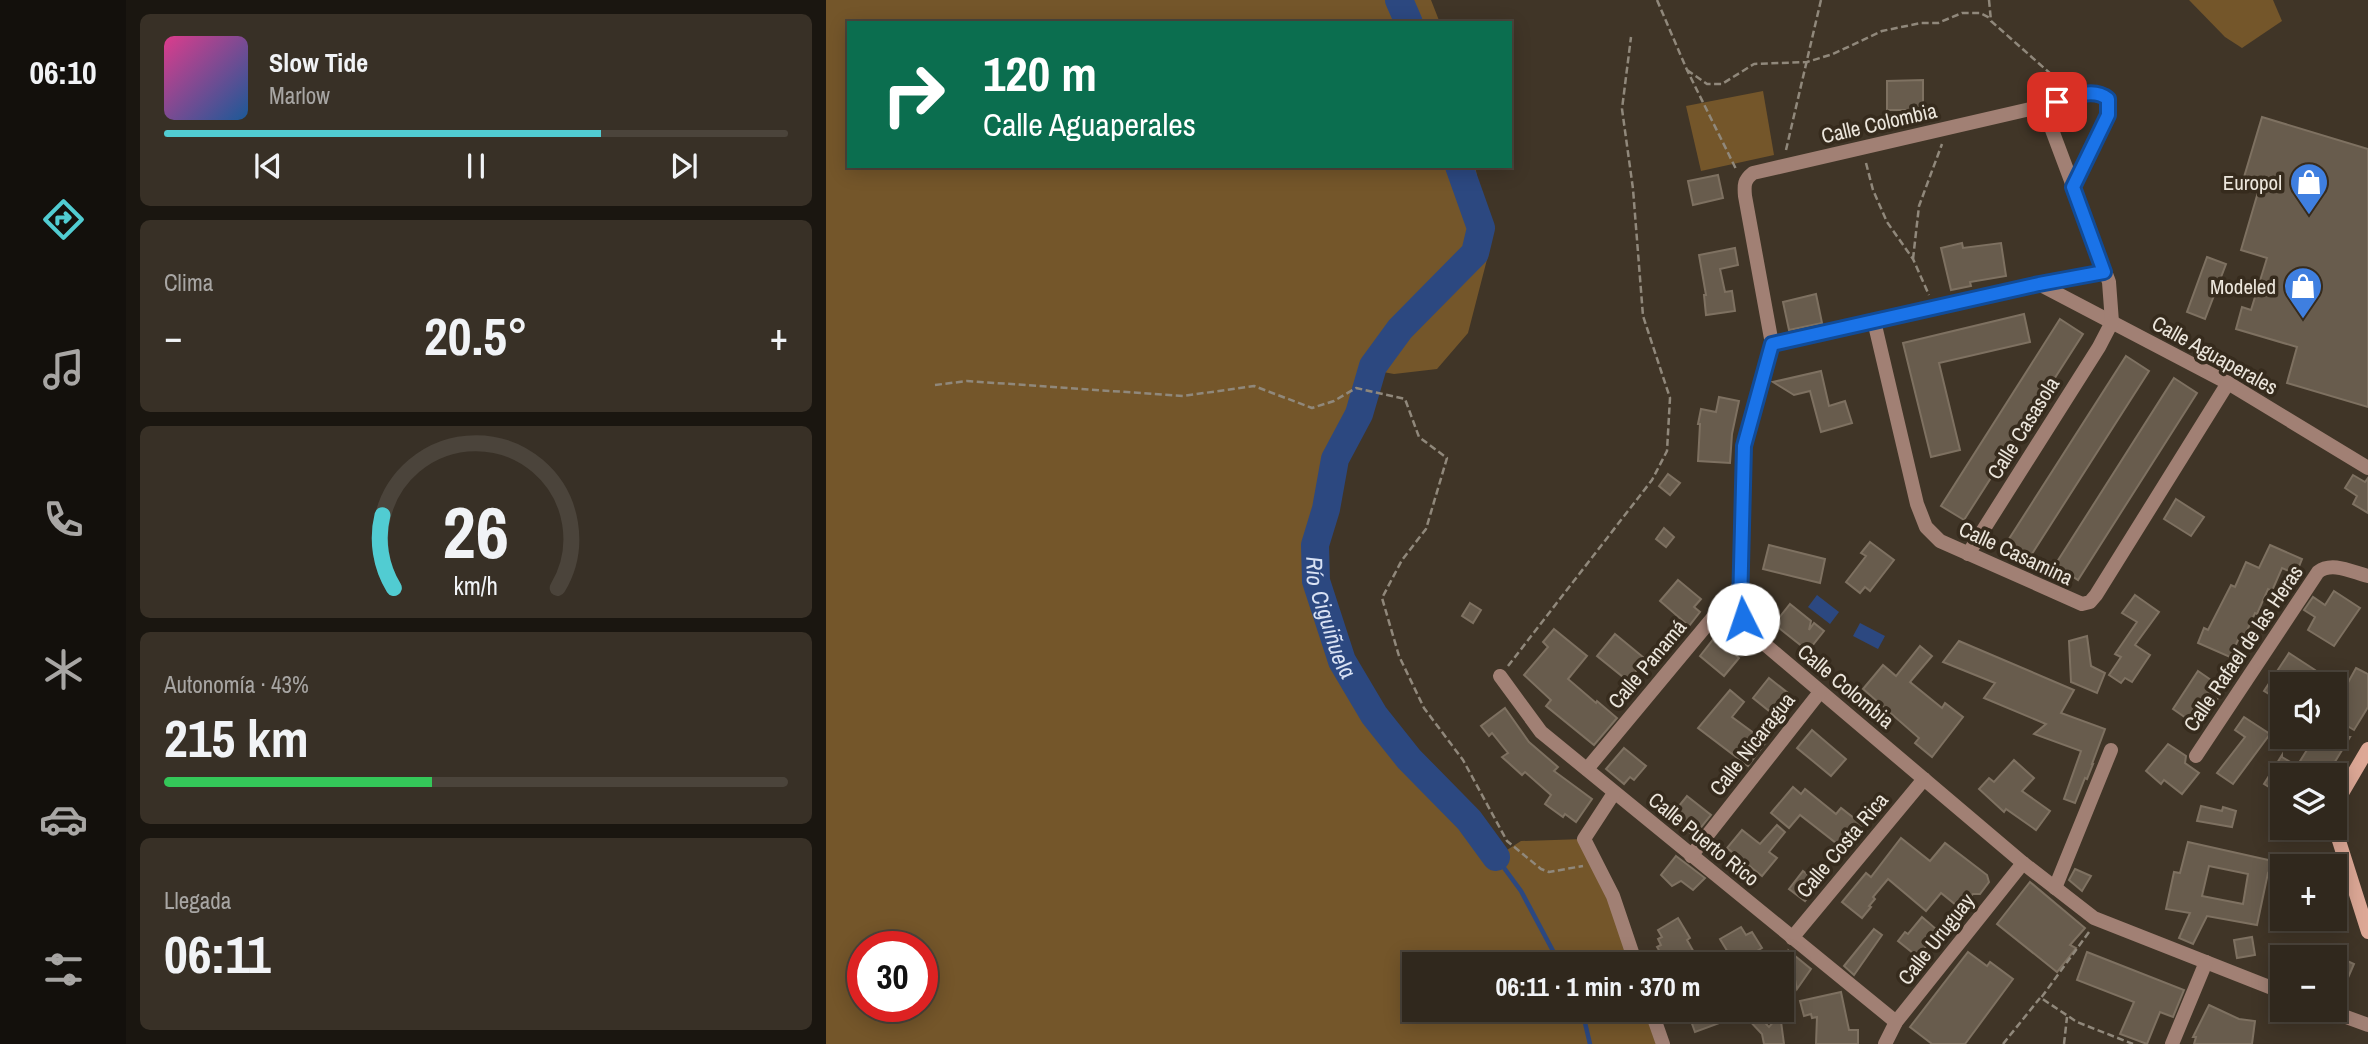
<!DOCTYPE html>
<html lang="es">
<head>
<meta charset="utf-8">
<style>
	:root { --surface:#30281d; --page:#383026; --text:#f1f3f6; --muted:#a8a6a4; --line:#4b443b; --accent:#51ccd2 }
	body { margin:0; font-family:"Archivo Narrow",sans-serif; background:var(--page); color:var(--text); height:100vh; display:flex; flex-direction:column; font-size:26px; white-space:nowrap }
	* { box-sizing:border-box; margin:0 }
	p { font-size:23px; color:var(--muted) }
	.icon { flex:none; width:38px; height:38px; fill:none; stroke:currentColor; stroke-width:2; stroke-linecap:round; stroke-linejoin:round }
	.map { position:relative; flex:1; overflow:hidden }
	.drawer { display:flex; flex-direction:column; gap:14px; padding:14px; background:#1a1610; width:700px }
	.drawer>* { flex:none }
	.guide { position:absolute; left:21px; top:21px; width:665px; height:147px; border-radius:0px; box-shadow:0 4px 18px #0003,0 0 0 2px var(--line); background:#0b6e4f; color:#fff; overflow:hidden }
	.tools { position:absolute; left:1444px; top:672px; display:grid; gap:14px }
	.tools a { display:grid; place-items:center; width:77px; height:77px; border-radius:0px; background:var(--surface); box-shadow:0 4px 18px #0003,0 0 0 2px var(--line); font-size:35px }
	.speed { position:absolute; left:21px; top:931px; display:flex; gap:14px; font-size:35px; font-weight:700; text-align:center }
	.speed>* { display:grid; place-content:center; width:91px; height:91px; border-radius:50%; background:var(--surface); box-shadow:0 4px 18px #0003,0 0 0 2px var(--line); line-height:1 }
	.speed .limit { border:10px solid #d22; background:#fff; color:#111 }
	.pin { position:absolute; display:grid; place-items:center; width:60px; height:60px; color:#fff; margin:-30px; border-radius:14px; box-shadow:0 4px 10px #0006 }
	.me { position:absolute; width:77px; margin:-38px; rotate:356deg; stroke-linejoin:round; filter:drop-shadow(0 0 5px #0008) }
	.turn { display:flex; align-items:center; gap:24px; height:147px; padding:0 21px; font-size:32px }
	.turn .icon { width:91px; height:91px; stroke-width:2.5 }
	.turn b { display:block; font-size:49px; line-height:60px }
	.big { font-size:52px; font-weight:700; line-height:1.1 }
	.drawer .card { flex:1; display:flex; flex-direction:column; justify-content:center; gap:10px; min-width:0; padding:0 24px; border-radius:10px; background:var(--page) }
	.drawer .dial { align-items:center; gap:0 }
	.dial svg { height:182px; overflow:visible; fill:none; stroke:var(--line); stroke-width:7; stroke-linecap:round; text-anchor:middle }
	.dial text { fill:var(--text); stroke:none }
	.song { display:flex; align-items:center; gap:21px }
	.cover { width:84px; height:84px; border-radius:10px; background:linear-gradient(135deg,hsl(330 70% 55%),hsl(210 70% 35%)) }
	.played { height:7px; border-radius:4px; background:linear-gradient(90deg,var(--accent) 70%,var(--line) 70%) }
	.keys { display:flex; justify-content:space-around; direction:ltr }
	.heat { display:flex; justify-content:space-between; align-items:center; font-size:38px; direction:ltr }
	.charge { height:10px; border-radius:5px; background:linear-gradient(90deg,#34c759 43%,var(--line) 0) }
	.trip { position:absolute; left:576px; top:952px; width:392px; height:70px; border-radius:0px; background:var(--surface); box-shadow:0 4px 18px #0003,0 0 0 2px var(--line); font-weight:700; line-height:70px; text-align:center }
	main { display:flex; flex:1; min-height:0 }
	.menu { display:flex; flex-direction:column; width:126px; justify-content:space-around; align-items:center; background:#13100c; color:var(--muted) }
	.menu .icon { width:49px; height:49px }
	.menu .current { color:var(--accent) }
	.menu b { font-size:32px; color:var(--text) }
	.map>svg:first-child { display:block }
</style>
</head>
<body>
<main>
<nav class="menu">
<b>06:10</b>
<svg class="icon current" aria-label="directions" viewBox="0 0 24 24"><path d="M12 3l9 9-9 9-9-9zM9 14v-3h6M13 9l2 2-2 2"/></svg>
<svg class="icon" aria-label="music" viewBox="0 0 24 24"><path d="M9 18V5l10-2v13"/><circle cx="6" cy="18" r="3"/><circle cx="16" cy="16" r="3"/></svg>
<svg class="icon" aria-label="phone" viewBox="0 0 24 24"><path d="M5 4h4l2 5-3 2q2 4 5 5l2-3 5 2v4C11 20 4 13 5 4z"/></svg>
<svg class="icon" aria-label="climate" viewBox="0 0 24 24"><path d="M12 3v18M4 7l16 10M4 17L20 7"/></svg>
<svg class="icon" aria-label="car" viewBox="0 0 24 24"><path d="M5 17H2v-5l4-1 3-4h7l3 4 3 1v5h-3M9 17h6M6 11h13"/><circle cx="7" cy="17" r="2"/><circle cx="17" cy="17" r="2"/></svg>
<svg class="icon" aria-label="filters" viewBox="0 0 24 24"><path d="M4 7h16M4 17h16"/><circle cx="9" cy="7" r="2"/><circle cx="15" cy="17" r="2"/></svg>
</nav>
<section class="drawer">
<div class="card">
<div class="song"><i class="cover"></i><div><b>Slow Tide</b><p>Marlow</p></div></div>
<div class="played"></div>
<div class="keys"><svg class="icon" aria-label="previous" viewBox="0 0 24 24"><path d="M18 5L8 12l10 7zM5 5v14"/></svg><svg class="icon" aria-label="pause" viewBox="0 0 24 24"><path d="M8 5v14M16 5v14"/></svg><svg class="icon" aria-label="next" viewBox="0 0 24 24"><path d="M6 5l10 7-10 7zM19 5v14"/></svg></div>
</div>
<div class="card"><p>Clima</p>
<div class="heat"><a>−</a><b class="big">20.5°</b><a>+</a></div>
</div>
<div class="card dial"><svg viewBox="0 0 100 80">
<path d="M14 69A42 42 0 1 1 86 69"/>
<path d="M14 69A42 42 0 0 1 9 37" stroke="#51ccd2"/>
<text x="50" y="56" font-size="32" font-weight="700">26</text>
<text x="50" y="72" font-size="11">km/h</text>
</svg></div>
<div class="card"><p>Autonomía · 43%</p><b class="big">215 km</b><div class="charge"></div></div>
<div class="card"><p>Llegada</p><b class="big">06:11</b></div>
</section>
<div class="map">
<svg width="1542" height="1044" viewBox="0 0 1542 1044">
	<rect width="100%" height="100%" fill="#403527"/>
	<g fill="#74562a" fill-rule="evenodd">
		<path d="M0 0H605L614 23H23V166H649L665 244 642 333 611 369 568 374 546 370 533 414 509 460 500 509 489 545 490 581 516 661 548 715 583 759 643 820 670 857 695 841 758 839 810 964H588V1010H825L837 1044H0ZM37 947H96V1006H37Z"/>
		<polygon points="1363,0 1447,0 1456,21 1416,48 1399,37"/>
		<polygon points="937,91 948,155 875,171 860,106"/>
	</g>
	<g fill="#2c4880">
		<polygon points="991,595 1013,612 1004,624 982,607"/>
		<polygon points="1034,623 1059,636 1052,649 1027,636"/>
	</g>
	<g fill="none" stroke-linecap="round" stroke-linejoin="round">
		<g stroke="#2c4880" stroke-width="4.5">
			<polyline points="670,857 695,891 734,964"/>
			<polyline points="756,1010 764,1044"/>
		</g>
		<g stroke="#2c4880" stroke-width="28">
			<polyline points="573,0 583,23"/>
			<path id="s1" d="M633 166 655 228 649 253 574 329 547 366 533 414 509 459 500 509 489 545 490 581 516 661 548 715 583 759 643 820 670 857"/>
		</g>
	</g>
	<g fill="#685c4d" stroke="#7e7161" stroke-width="2" fill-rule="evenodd">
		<polygon points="1097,80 1097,110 1061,110 1061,81"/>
		<polygon points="1436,117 1542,149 1542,407 1461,383 1471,347 1410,329 1416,307 1425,310 1441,258 1415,250 1435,182 1418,177"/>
		<polygon points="892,175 897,198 867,205 862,181"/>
		<polygon points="1136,243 1137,248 1175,243 1180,276 1144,282 1145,286 1125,290 1115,248"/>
		<polygon points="909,248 912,265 894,269 899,292 906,291 909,311 880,315 878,295 880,295 873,255"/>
		<polygon points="1381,257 1400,264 1379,319 1361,312"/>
		<polygon points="990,294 996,323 963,330 957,302"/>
		<polygon points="1198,314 1204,342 1113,363 1134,450 1105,457 1077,343"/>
		<polygon points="1234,319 1257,334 1138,520 1115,506"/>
		<polygon points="1300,356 1323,371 1204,557 1181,542"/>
		<polygon points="995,371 1003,406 1019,401 1026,423 995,432 984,391 968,395 947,382"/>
		<polygon points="1348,378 1371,393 1252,580 1229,565"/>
		<polygon points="893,397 913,401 906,434 904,463 872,461 874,424 872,424 875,409 890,412"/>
		<polygon points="842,474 854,483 844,495 833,486"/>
		<polygon points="1527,475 1539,482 1542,478 1542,513 1527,504 1531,496 1519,488"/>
		<polygon points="1350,499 1378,517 1365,536 1338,519"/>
		<polygon points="838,528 848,537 840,547 830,539"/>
		<polygon points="1044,542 1068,560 1044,591 1039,587 1034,593 1020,582 1040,556 1035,553"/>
		<polygon points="943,545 999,559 994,583 937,569"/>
		<polygon points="1444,545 1476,559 1470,574 1456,568 1446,591 1442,589 1431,614 1429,613 1419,635 1415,634 1404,657 1372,643 1378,628 1382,630 1405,585 1409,587 1420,562 1433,568"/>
		<polygon points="852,580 875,599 868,607 874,612 863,626 834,601"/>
		<polygon points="1508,591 1534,608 1508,646 1482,630 1489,617 1478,610 1487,597 1499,605"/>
		<polygon points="1309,595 1333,612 1309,645 1324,655 1306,682 1299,678 1295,683 1283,675 1295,657 1289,654 1311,622 1296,613"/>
		<polygon points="644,603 655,610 647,623 636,616"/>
		<polygon points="964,604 985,621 983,630 988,623 998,631 982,651 948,624"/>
		<polygon points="728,629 761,656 742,679 770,703 771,701 791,718 768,745 720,706 725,700 698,675 722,647 717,642"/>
		<polygon points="789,634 817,657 810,665 813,667 802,681 771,656"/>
		<polygon points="1261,636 1265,666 1279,673 1271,693 1245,682 1243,641"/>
		<polygon points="889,637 913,658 898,676 874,656"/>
		<polygon points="1133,641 1248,690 1235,713 1279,729 1266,764 1267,764 1261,779 1259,778 1249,803 1238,799 1255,751 1208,734 1220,724 1158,698 1169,683 1117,662"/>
		<polygon points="1094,646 1106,656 1084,682 1116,708 1119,703 1137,717 1106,757 1089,743 1093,738 1037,689 1057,665 1070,676"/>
		<polygon points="1463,653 1489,670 1480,684 1456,684 1456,702 1438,691"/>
		<polygon points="1530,668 1542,674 1542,707 1528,730 1508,718 1508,696 1513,699"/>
		<polygon points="1372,671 1398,689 1373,727 1347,709"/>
		<polygon points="943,678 962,693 955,702 962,707 953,719 927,698"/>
		<polygon points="904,690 918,702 906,717 940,742 922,766 872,728"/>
		<polygon points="679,708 703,742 732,767 728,771 766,799 750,822 739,814 737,817 719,804 725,795 699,772 696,775 676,757 682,753 666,733 663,736 655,726"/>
		<polygon points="1418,717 1444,734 1407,784 1391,773 1419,737 1409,730"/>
		<polygon points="986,730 1020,759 1005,776 971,748"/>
		<polygon points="1489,737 1524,737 1501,775 1456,775 1456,795 1438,784 1456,755 1456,757 1471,766"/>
		<polygon points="1342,744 1360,756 1359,763 1373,773 1356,794 1338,780 1335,784 1320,771"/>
		<polygon points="798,748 820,766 808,780 804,777 798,784 780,769"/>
		<polygon points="1188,760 1208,778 1196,791 1224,811 1210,830 1180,809 1178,812 1153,789 1163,778 1168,782"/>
		<polygon points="967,787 975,794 979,789 1010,814 1015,808 1038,826 1019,850 974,815 963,828 945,813"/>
		<polygon points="861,796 885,815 868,836 844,817"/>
		<polygon points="1375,806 1396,811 1397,807 1410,811 1406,827 1371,821"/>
		<polygon points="951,825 959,832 943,852 951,858 936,876 901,848 916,830 934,844"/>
		<polygon points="1075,838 1104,861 1119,843 1161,875 1163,882 1154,894 1147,894 1135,909 1115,893 1100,911 1062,879 1047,897 1049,899 1043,906 1045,907 1036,918 1016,902 1040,873 1045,877"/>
		<path d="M1362 842 1456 863V879L1442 873 1431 925 1381 916 1367 944 1353 938 1364 913 1340 909 1348 872 1354 873ZM1383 866 1422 874 1417 904 1376 896Z"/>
		<polygon points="850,856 879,878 867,890 855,881 846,886 835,875"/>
		<polygon points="1249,869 1265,876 1256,891 1243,880"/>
		<polygon points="977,871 993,883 979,901 963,889"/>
		<polygon points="1204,882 1259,928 1244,945 1250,948 1231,972 1171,924"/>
		<polygon points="1096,917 1110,929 1101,940 1103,942 1092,957 1072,941 1079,932 1082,934"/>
		<polygon points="852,918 864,938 861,940 869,954 851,964 841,964 831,947 835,945 832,939 836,937 832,930"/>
		<polygon points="915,927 920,935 926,932 936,948 909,964 894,939"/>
		<polygon points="1048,929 1056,935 1028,975 1018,966"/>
		<polygon points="1426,937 1429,955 1411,958 1408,940"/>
		<polygon points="963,951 985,969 971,989"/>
		<polygon points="1142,952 1161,966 1164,962 1187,979 1139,1044 1106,1044 1084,1027"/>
		<polygon points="1261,952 1358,990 1347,1017 1334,1012 1321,1044 1294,1034 1308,1002 1251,980"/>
		<polygon points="1508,955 1528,964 1511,1003 1508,1002"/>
		<polygon points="1015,992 1023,1030 1032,1030 1032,1044 990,1044 991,1017 986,1018 985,1014 978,1016 974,1001"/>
		<polygon points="1383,1005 1413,1019 1429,1021 1426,1044 1368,1044 1370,1037 1367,1037"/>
		<polygon points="861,1010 895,1010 899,1021 869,1032"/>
		<polygon points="927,1010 943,1027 954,1014 958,1044 938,1044 936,1034 920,1017"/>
	</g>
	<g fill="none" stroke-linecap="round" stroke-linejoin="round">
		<g stroke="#90887b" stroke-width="2.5" stroke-dasharray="7 3.5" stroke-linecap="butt">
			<polyline points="831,0 861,70 910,169"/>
			<polyline points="1163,0 1165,21 1226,75 1228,87"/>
			<polyline points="861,70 881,84 896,84 928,64 981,62 1007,54 1056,31 1095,23 1112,23 1136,13 1154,13 1164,18"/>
			<polyline points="960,150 995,0"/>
			<polyline points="1040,163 1047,190 1061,222 1087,259 1103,295"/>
			<polyline points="1087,259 1093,206 1116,144"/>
			<polyline points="109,385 141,381 357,396 428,386 486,408 508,401 530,388 579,399 593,437 621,458 600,529 576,560 556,598 573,656 598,708 637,760 681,841 715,869 723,872 757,866"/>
			<polyline points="682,666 826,480 841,451 844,398 817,316 807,189 796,109 805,37"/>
			<polyline points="1263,932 1215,998 1251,1022 1307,1044"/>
			<polyline points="1177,1044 1214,998"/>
			<polyline points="1238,1044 1241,1017"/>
		</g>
		<g stroke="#a18074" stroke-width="14">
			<path d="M1247 187 1281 115C1284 104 1283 100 1275 94H1257L1217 106 927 173C918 180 918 185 919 196L946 344 918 446 914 606 922 630 1197 863 1268 918 1456 992"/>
			<polyline points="1213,284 1402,383 1542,468"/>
			<polyline points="1048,321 1091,504 1100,527 1114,541 1256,604 1264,602 1270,595 1402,383"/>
			<polyline points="946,344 1213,284 1278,272"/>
			<polyline points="1142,554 1273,347 1286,322 1283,282 1217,106"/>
			<polyline points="674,676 715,732 1070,1022"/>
			<path d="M1370 756 1492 572C1506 561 1526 572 1542 576"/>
			<polyline points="761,769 914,585"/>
			<polyline points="788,793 758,839 787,896 810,964"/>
			<polyline points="865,856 994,692"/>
			<polyline points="1229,888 1285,750"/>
			<polyline points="966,938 1098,779"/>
			<polyline points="825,1010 837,1044"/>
			<polyline points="1501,1010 1542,1025"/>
			<polyline points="1059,1044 1070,1022 1197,863"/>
			<polyline points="1346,1044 1380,962"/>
		</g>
		<g stroke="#dda896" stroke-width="14">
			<polyline points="1508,816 1515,795 1542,749"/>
			<polyline points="1508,825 1542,932"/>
		</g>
	</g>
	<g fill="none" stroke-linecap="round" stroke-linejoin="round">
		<defs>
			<path id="route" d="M917 619 914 606 918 446 946 344 1213 284 1278 272 1247 187 1282 115V99C1267 87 1247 97 1231 102"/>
		</defs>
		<use href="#route" stroke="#114b97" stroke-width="18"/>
		<use href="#route" stroke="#1a73e8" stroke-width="12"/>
	</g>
	<defs>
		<symbol id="shop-pin" viewBox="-11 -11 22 30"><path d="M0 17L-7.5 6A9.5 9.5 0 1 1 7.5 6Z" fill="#3f7fe0" stroke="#362b1d"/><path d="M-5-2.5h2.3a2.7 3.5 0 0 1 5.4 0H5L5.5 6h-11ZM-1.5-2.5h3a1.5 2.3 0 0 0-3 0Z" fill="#fff"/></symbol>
	</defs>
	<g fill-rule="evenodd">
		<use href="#shop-pin" x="1461" y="160" width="44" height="60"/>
		<use href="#shop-pin" x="1455" y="264" width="44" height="60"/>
	</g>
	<g text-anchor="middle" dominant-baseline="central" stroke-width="7" stroke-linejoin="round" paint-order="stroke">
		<g font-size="21" fill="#ece6dc" stroke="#362b1d">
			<text transform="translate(1053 123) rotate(-13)">Calle Colombia</text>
			<text transform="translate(1389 355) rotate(29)">Calle Aguaperales</text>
			<text transform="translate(1197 428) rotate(-58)">Calle Casasola</text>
			<text transform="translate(1190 553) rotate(25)">Calle Casamina</text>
			<text transform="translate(1417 648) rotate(-56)">Calle Rafael de las Heras</text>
			<text transform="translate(821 664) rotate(-50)">Calle Panamá</text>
			<text transform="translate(1020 686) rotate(40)">Calle Colombia</text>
			<text transform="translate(926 744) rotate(-52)">Calle Nicaragua</text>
			<text transform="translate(878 839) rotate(39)">Calle Puerto Rico</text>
			<text transform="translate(1016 845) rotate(-50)">Calle Costa Rica</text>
			<text transform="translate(1110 939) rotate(-52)">Calle Uruguay</text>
		</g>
		<g font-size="21" fill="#ece6dc" stroke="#362b1d" text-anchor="end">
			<text x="1456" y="182">Europol</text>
			<text x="1450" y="286">Modeled</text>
		</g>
		<g font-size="23" font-style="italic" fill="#d9e2f4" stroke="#362b1d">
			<text stroke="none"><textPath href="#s1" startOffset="508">Río Ciguiñuela</textPath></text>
		</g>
	</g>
</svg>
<div class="tools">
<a><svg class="icon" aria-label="sound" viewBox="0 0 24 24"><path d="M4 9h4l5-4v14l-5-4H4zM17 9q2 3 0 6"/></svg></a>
<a><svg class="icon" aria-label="layers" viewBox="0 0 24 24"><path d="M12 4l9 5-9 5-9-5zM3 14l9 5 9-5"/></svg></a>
<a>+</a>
<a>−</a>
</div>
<div class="speed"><div class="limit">30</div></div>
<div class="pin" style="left:1231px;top:102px;background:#d93025"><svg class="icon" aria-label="arrive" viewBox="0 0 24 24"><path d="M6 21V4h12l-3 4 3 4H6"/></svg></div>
<svg class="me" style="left:917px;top:619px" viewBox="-20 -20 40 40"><circle r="19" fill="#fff"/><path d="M0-13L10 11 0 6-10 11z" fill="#1a73e8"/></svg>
<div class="trip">06:11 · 1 min · 370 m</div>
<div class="guide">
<div class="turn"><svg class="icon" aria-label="right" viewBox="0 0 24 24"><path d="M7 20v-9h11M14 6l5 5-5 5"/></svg><div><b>120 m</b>Calle Aguaperales</div></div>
</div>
</div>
</main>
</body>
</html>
